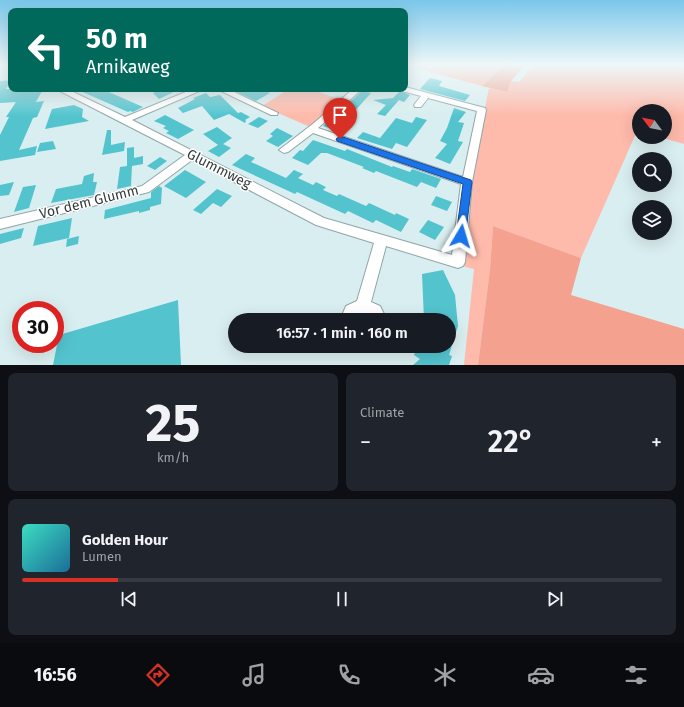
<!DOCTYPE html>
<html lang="en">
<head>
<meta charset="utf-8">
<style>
	:root { --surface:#171b24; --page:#20242c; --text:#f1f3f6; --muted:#9ea1a6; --line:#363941; --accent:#d93025 }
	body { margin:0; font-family:"Fira Sans",sans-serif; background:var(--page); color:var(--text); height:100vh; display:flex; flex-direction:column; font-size:15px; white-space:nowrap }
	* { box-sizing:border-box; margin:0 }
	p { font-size:13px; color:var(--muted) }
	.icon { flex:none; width:22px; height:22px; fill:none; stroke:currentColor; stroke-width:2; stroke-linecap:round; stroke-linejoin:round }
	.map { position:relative; height:365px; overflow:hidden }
	.sheet { display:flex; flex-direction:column; gap:8px; padding:8px; background:#0d0f14; flex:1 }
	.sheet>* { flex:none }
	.hud { position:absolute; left:8px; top:8px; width:400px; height:84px; border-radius:8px; box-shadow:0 4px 16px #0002; background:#00695c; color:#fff; overflow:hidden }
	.needle { width:26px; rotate:302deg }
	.buttons { position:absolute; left:632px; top:104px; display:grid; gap:8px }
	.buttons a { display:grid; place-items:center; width:40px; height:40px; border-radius:50%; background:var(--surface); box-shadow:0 4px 16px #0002; font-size:20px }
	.speed { position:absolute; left:12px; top:301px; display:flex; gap:8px; font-size:20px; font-weight:700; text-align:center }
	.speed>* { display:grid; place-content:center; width:52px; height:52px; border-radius:50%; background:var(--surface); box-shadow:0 4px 16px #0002; line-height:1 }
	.speed .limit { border:6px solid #d22; background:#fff; color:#111 }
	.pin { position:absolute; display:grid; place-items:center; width:34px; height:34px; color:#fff; margin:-41px -17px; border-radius:50% 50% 50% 0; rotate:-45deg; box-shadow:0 0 4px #0007 }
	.pin .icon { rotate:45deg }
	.me { position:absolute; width:44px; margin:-22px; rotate:7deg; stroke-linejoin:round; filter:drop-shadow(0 0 3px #0008) }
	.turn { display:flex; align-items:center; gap:14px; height:84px; padding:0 12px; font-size:18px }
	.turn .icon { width:52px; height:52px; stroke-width:2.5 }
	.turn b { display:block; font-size:28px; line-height:34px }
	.big { font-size:30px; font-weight:600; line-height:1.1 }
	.sheet .tile { flex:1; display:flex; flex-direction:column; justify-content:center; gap:6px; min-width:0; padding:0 14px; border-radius:8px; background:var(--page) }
	.sheet .dial { align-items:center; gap:0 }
	.dial b { font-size:52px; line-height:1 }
	.song { display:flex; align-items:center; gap:12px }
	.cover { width:48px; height:48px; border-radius:6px; background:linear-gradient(135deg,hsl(170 70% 55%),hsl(200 70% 35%)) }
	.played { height:4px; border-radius:2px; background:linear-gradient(90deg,var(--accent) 15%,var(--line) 15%) }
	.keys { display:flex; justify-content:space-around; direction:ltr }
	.heat { display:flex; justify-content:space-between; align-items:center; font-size:22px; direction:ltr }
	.sheet .tiles { flex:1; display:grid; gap:8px; grid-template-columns:1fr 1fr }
	.tile:last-child { grid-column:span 2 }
	.trip { position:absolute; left:228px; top:313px; width:228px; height:40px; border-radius:20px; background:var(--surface); box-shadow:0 4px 16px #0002; font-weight:600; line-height:40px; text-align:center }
	.tab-bar { display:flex; height:64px; justify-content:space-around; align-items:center; background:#090b0e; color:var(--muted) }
	.tab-bar .icon { width:28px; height:28px }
	.tab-bar .current { color:var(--accent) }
	.tab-bar b { font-size:18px; color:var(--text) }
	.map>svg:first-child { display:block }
</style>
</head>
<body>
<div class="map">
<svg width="684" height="365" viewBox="0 0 684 365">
	<rect width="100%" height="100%" fill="#d9eef0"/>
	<g fill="#febaab">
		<polygon points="405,65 504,65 482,86"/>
		<polygon points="534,65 684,65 684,144 660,137 665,137 665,111 639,111 639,131 637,131 581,258 493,226 490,269 478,365 464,365 474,269 459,265 470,182 489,88 507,92 511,81 519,82"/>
		<polygon points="289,89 311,89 341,100 310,127 262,106"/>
	</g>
	<g fill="#f4a28f">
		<polygon points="504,65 525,65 511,81 507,92 482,86"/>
		<polygon points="493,226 581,258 571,295 684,329 684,365 478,365 490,269"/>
	</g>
	<g fill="#53c4ce">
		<polygon points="430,78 442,81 439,86 470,95 465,101 420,89"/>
		<polygon points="11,80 6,89 43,89 36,102 44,101 37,117 33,118 19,150 37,146 35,155 0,161 0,135 9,117 6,117 16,102 0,103 0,81"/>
		<polygon points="76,89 102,89 143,107 133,112 130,111 128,112"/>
		<polygon points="160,89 180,89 159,99 153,93"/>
		<polygon points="231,89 260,89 270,93 256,101"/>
		<polygon points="362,91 371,93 353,113 351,112 339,124 341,124 335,130 323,126"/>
		<polygon points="400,91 410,95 404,102 399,100 385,116 377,114 386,105 373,100 393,98"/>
		<polygon points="206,93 210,97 220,95 238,113 241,112 250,117 245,120 246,121 245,123 229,114 214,120 202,106 183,113 178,108 195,99 193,98"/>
		<polygon points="74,105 83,109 82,117 89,121 45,129 52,109"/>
		<polygon points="454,108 466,112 458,122 464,123 458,141 463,142 450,164 435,158 447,144 440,141 447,128"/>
		<polygon points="165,115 194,130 178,139 166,133 169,131 163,128 166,126 154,121"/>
		<polygon points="259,117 268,121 258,128 248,124"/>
		<polygon points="416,117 427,120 407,147 396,143 392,149 357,138 363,132 380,138 396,118 412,123"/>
		<polygon points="217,127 232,138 223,144 231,148 219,157 208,151 218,145 203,134"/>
		<polygon points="277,128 293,136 278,147 266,141 273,136 270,134"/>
		<polygon points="107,130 111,130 111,145 125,142 124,151 102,155"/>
		<polygon points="313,140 345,151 347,149 392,167 393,166 410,172 412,169 441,179 436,188 421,182 417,187 376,171 374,173 362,168 364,167 327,153 321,153 308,165 292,158 300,150 303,151"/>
		<polygon points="53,141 56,149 37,152 40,143"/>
		<polygon points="134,147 134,158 143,156 143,164 132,166 131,186 117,189 120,167 127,166 127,148"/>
		<polygon points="246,154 255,158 251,162 286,178 294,170 303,174 298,178 313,185 316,182 326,187 323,190 337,196 339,194 366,206 369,203 395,215 396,213 409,219 401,232 376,220 373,223 348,211 345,214 297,192 295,194 232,165"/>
		<polygon points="160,157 167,161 155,170 147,166"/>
		<polygon points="185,170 206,182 186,198 164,186"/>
		<polygon points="94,173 93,182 97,182 94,195 51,203 56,189 82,184 84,176"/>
		<polygon points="14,182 9,195 0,196 0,185"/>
		<polygon points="36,185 29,208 14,212 23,187"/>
		<polygon points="159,186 162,188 161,204 150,207 150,210 139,213 139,211 104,219 105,210 151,198 151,192"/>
		<polygon points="217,189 232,196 221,207 213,203 201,214 193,210"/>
		<polygon points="436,196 452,202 447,211 431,205"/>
		<polygon points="72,218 69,238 33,246 38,226"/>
		<polygon points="428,220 444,227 435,240 419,232"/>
		<polygon points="24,228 21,238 0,244 0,234"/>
		<polygon points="79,236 78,244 66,247 67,239"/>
		<polygon points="443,270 455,295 458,326 449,355 452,356 449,365 413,365 420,359 414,355 417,346 449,346 449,320 424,320 422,274"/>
		<polygon points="178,300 181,365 53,365 59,335"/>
	</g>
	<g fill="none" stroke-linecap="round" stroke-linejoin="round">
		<defs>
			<g id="minor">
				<polygon points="405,87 485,108 486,110 472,182 465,262 463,266 458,268 386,246 371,302 380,306 387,320 371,320 370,316 363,313 357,316 356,320 340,320 346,306 357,301 374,243 316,225 192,160 149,192 0,229 0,219 142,186 185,155 56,89 67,89 125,117 193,89 204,89 132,120 324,218 452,255 461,184 313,133 288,152 284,153 279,150 314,123 353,89 362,89 318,128 463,177 477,111 428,98 421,107 415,107 414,105 421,96 402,91 401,89 405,89"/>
				<polygon points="217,89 228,89 278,113 277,115 271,115"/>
			</g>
		</defs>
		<use href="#minor" stroke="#91a5a7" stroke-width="2"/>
		<use href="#minor" fill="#fff" fill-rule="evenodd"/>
	</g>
	<linearGradient id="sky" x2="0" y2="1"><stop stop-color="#7ac7ea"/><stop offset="0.56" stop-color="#eef7f8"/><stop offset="1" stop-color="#eef7f8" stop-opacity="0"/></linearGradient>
	<rect width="684" height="116" fill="url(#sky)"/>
	<polygon fill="#1a73e8" stroke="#114b97" points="340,136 471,180 472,182 465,239 461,240 457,239 456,236 463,184 337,141 336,139"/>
	<g text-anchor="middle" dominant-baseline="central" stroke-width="3" stroke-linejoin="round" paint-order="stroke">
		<g font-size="14" fill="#343d3d" stroke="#fff">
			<text transform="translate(219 169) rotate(27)">Glummweg</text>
			<text transform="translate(89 202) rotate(-14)">Vor dem Glumm</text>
		</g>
	</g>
</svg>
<div class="buttons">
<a><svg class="needle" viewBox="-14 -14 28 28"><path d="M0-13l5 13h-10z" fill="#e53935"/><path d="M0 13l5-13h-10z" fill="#9ea1a6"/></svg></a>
<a><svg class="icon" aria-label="search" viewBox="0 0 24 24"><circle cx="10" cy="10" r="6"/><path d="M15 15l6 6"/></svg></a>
<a><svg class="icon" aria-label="layers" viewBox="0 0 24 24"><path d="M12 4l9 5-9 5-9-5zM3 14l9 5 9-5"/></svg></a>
</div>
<div class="speed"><div class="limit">30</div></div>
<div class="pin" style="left:340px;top:139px;background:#d93025"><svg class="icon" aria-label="arrive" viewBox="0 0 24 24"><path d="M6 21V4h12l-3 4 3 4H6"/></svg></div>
<svg class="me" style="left:461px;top:236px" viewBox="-20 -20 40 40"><path d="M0-17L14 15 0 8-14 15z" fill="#1a73e8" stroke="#fff" stroke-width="4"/></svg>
<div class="trip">16:57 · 1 min · 160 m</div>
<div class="hud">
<div class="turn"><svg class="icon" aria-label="left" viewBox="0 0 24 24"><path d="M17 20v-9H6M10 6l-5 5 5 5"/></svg><div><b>50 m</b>Arnikaweg</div></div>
</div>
</div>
<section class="sheet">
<div class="tiles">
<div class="tile dial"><b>25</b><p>km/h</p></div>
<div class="tile"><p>Climate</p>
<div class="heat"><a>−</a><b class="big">22°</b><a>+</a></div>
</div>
<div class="tile">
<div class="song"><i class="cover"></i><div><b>Golden Hour</b><p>Lumen</p></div></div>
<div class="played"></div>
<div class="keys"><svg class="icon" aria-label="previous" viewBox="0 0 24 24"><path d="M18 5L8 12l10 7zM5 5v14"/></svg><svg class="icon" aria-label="pause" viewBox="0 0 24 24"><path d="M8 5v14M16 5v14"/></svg><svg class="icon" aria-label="next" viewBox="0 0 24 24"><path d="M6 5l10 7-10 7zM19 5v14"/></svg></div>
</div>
</div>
</section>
<nav class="tab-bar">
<b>16:56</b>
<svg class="icon current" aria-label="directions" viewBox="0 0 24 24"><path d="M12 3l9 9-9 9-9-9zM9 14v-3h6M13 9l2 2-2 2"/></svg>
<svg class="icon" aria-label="music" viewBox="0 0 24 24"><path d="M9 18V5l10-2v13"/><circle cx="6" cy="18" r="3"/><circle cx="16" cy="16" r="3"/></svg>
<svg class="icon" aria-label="phone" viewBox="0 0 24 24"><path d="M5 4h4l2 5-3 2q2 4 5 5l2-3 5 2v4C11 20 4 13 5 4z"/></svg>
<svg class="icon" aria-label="climate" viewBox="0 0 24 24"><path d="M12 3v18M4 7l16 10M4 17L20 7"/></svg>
<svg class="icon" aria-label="car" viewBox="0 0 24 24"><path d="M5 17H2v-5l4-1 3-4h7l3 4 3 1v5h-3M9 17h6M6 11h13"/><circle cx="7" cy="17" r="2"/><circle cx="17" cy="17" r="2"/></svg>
<svg class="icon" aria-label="filters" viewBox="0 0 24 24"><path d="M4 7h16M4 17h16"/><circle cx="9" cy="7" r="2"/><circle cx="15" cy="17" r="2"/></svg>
</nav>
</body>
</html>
